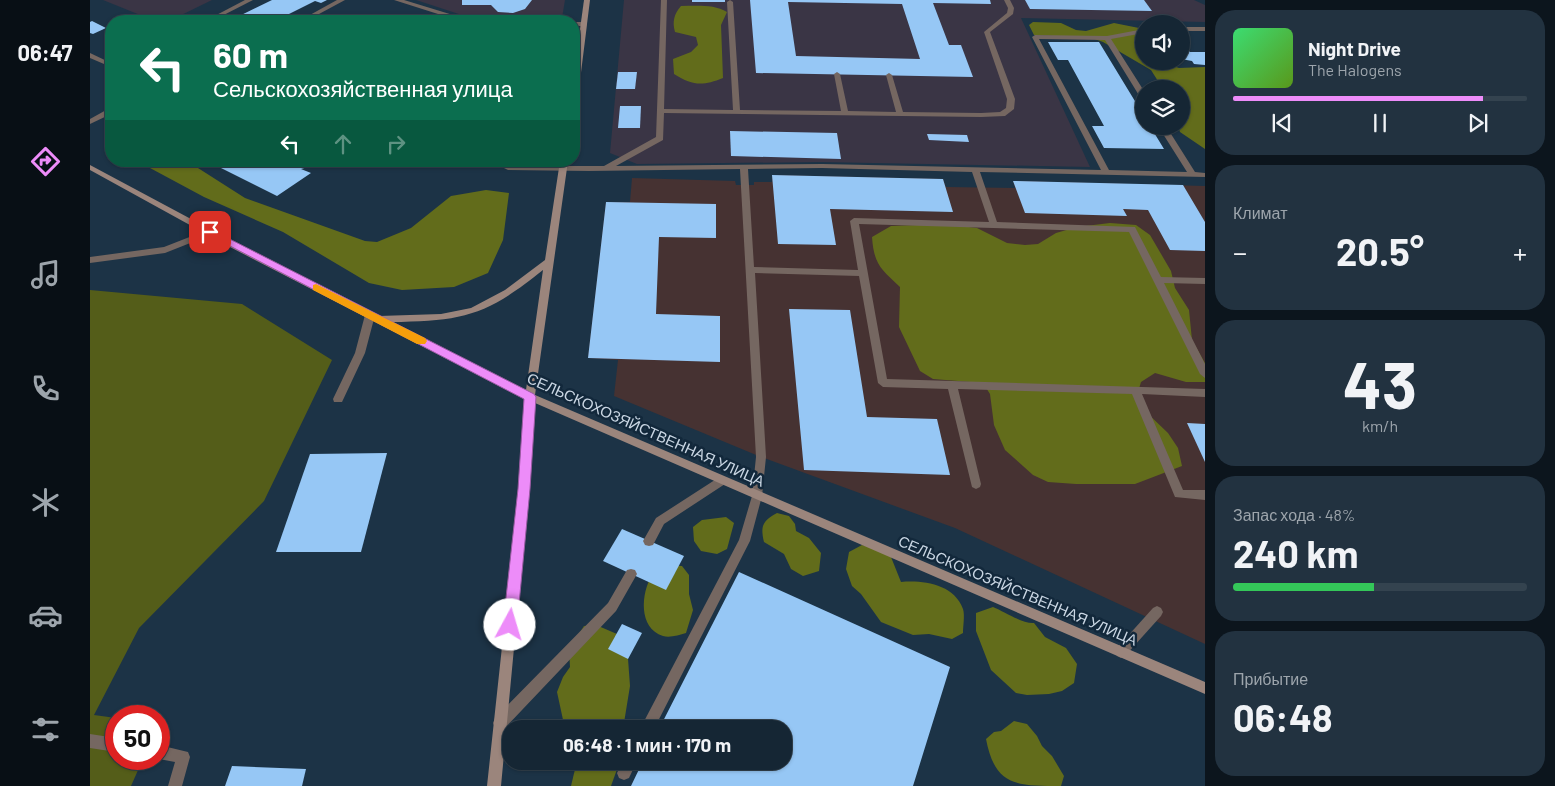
<!DOCTYPE html>
<html lang="ru">
<head>
<meta charset="utf-8">
<style>
	:root { --surface:#152634; --page:#223240; --text:#f1f3f6; --muted:#9da5ac; --line:#34434f; --accent:#ed8cf9 }
	body { margin:0; font-family:Barlow,sans-serif; background:var(--page); color:var(--text); height:100vh; display:flex; flex-direction:column; font-size:19px; white-space:nowrap }
	* { box-sizing:border-box; margin:0 }
	p { font-size:16px; color:var(--muted) }
	.icon { flex:none; width:28px; height:28px; fill:none; stroke:currentColor; stroke-width:2; stroke-linecap:round; stroke-linejoin:round }
	.map { position:relative; flex:1; overflow:hidden }
	.sheet { display:flex; flex-direction:column; gap:10px; padding:10px; background:#0c151d; width:350px }
	.sheet>* { flex:none }
	.guide { position:absolute; left:15px; top:15px; width:475px; height:152px; border-radius:20px; box-shadow:0 1px 4px #0004,0 0 0 1px var(--line); background:#0b6e4f; color:#fff; overflow:hidden }
	.fabs { position:absolute; left:1045px; top:15px; display:grid; gap:10px }
	.fabs a { display:grid; place-items:center; width:55px; height:55px; border-radius:50%; background:var(--surface); box-shadow:0 1px 4px #0004,0 0 0 1px var(--line); font-size:25px }
	.speed { position:absolute; left:15px; top:705px; display:flex; gap:10px; font-size:25px; font-weight:700; text-align:center }
	.speed>* { display:grid; place-content:center; width:65px; height:65px; border-radius:50%; background:var(--surface); box-shadow:0 1px 4px #0004,0 0 0 1px var(--line); line-height:1 }
	.speed .limit { border:8px solid #d22; background:#fff; color:#111 }
	.pin { position:absolute; display:grid; place-items:center; width:42px; height:42px; color:#fff; margin:-21px; border-radius:10px; box-shadow:0 2px 8px #0006 }
	.me { position:absolute; width:55px; margin:-28px; rotate:6deg; stroke-linejoin:round; filter:drop-shadow(0 0 4px #0008) }
	.turn { display:flex; align-items:center; gap:18px; height:105px; padding:0 25px; font-size:22px }
	.turn .icon { width:65px; height:65px; stroke-width:2.5 }
	.turn b { display:block; font-size:35px; line-height:42px }
	.lanes { display:flex; align-items:center; height:48px; padding:0 25px; background:#0003; justify-content:center; gap:25px; direction:ltr }
	.lanes .off { opacity:.35 }
	.big { font-size:38px; font-weight:700; line-height:1.1 }
	.sheet .card { flex:1; display:flex; flex-direction:column; justify-content:center; gap:8px; min-width:0; padding:0 18px; border-radius:20px; background:var(--page) }
	.sheet .dial { align-items:center; gap:0 }
	.dial b { font-size:65px; line-height:1 }
	.song { display:flex; align-items:center; gap:15px }
	.cover { width:60px; height:60px; border-radius:8px; background:linear-gradient(135deg,hsl(140 70% 55%),hsl(90 70% 35%)) }
	.played { height:5px; border-radius:2px; background:linear-gradient(90deg,var(--accent) 85%,var(--line) 85%) }
	.keys { display:flex; justify-content:space-around; direction:ltr }
	.heat { display:flex; justify-content:space-between; align-items:center; font-size:28px; direction:ltr }
	.charge { height:8px; border-radius:4px; background:linear-gradient(90deg,#34c759 48%,var(--line) 0) }
	.trip { position:absolute; left:412px; top:720px; width:290px; height:50px; border-radius:20px; background:var(--surface); box-shadow:0 1px 4px #0004,0 0 0 1px var(--line); font-weight:700; line-height:50px; text-align:center }
	main { display:flex; flex:1; min-height:0 }
	.tabs { display:flex; flex-direction:column; width:90px; justify-content:space-around; align-items:center; background:#080f15; color:var(--muted) }
	.tabs .icon { width:35px; height:35px }
	.tabs .selected { color:var(--accent) }
	.tabs b { font-size:22px; color:var(--text) }
	.map>svg:first-child { display:block }
</style>
</head>
<body>
<main>
<nav class="tabs">
<b>06:47</b>
<svg class="icon selected" aria-label="directions" viewBox="0 0 24 24"><path d="M12 3l9 9-9 9-9-9zM9 14v-3h6M13 9l2 2-2 2"/></svg>
<svg class="icon" aria-label="music" viewBox="0 0 24 24"><path d="M9 18V5l10-2v13"/><circle cx="6" cy="18" r="3"/><circle cx="16" cy="16" r="3"/></svg>
<svg class="icon" aria-label="phone" viewBox="0 0 24 24"><path d="M5 4h4l2 5-3 2q2 4 5 5l2-3 5 2v4C11 20 4 13 5 4z"/></svg>
<svg class="icon" aria-label="climate" viewBox="0 0 24 24"><path d="M12 3v18M4 7l16 10M4 17L20 7"/></svg>
<svg class="icon" aria-label="car" viewBox="0 0 24 24"><path d="M5 17H2v-5l4-1 3-4h7l3 4 3 1v5h-3M9 17h6M6 11h13"/><circle cx="7" cy="17" r="2"/><circle cx="17" cy="17" r="2"/></svg>
<svg class="icon" aria-label="filters" viewBox="0 0 24 24"><path d="M4 7h16M4 17h16"/><circle cx="9" cy="7" r="2"/><circle cx="15" cy="17" r="2"/></svg>
</nav>
<div class="map">
<svg width="1115" height="786" viewBox="0 0 1115 786">
	<rect width="100%" height="100%" fill="#1c3346"/>
	<polygon fill="#463232" points="682,175 853,179 856,187 925,188 923,181 1115,186 1115,644 865,528 671,457 524,396 528,360 498,358 516,202 540,202 542,178 645,181 646,185 664,185 664,182 682,182"/>
	<g fill="#3a3545">
		<polygon points="13,0 122,0 79,21 65,21"/>
		<polygon points="326,0 475,0 472,18 381,18"/>
		<polygon points="534,0 1104,0 1115,5 1115,22 931,18 1000,167 731,162 547,164 520,153"/>
	</g>
	<polygon fill="#545d19" points="0,290 152,304 242,360 174,501 49,628 4,715 26,718 26,759 53,759 41,786 0,786"/>
	<g fill="#626c1b">
		<path d="M591 6C606 6 624 4 637 12L631 25 633 78C613 86 603 86 584 74L583 59 601 52 608 45 606 37 585 32C582 22 584 14 591 6Z"/>
		<polygon points="943,22 971,23 986,30 996,31 1024,23 1054,29 1054,61 1068,61 1089,68 1115,67 1115,149 1090,132 1088,126 1091,126 1091,89 1073,89 1061,70 1013,42 1002,38 944,35 939,25"/>
		<polygon points="47,161 97,161 155,198 275,241 287,242 321,228 361,196 396,190 419,193 413,240 398,273 364,287 312,290 279,283 193,232 114,197"/>
		<path d="M1020 223 1046 225 1060 235 1081 271 1085 288 1099 310 1102 340 1115 363V382H1096L1065 373 1051 382 1048 392 1055 411 1078 433 1088 448 1092 466 1045 484H986L958 482 943 475 915 450 904 425 900 394 893 383 843 379 830 371 809 327 810 287C791 269 784 265 782 237L801 226 854 224 887 228 917 243 935 245 948 244 966 233 987 227Z"/>
		<path d="M687 513 699 516 705 524 706 531 719 538 731 553 729 571 713 576 701 569 694 554 674 542C670 525 673 521 687 513Z"/>
		<polygon points="636,517 644,523 637,549 627,554 611,551 604,541 603,527 612,520"/>
		<path d="M772 545 799 552 811 582C833 580 864 584 873 609 875 615 873 626 873 633L862 639 839 634 823 635 791 622 771 594 762 586 756 569 759 552Z"/>
		<path d="M575 565 592 566 599 575V594L603 610 596 633C589 635 580 638 573 636 548 628 551 593 562 575 565 571 570 568 575 565Z"/>
		<path d="M903 607C915 612 933 624 944 623L955 637 976 648 987 664 984 683 972 691 959 694 937 695 926 693 901 670 886 631V613Z"/>
		<polygon points="506,625 527,634 537,645 540,686 533,729 475,729 467,692 473,677 480,667 479,649 494,626"/>
		<path d="M924 721 937 724 947 736 952 746 962 756 974 776 971 786C926 786 905 786 896 739L904 732 911 731Z"/>
		<polygon points="487,761 530,761 521,786 481,786"/>
	</g>
	<g fill="#96c7f5" fill-rule="evenodd">
		<polygon points="182,0 237,0 231,3 225,1 185,21 139,21"/>
		<polygon points="372,0 442,0 435,9 423,13 408,12 401,5 372,5"/>
		<rect x="602" y="0" width="33" height="2"/>
		<path d="M660 0H900L901 4 843 3 859 45H871L883 77 666 73ZM698 2 812 4 830 59 706 56Z"/>
		<polygon points="935,0 1054,0 1062,11 940,9"/>
		<polygon points="2,21 16,28 3,34 0,33 0,22"/>
		<polygon points="958,42 1009,42 1054,116 1054,126 1060,126 1074,149 1014,148 1002,126 1014,126 978,60 968,60"/>
		<polygon points="1091,48 1097,49 1100,52 1115,52 1115,65 1104,64 1102,61 1091,59"/>
		<polygon points="528,72 547,72 545,89 526,89"/>
		<polygon points="530,106 551,106 550,128 528,128"/>
		<polygon points="640,131 747,133 751,159 641,156"/>
		<polygon points="837,134 877,135 879,142 839,140"/>
		<polygon points="117,161 195,163 235,162 211,169 221,173 187,196"/>
		<polygon points="292,161 329,161 329,164 292,163"/>
		<polygon points="682,175 853,179 863,212 740,209 746,245 688,244"/>
		<polygon points="923,181 1093,185 1115,222 1115,251 1080,250 1058,210 1033,209 1037,216 935,213"/>
		<polygon points="516,202 626,204 626,238 569,237 566,314 630,316 630,362 498,358"/>
		<polygon points="699,309 760,310 777,417 847,419 860,475 714,470"/>
		<polygon points="1097,423 1115,424 1115,462"/>
		<polygon points="297,453 271,552 186,552 220,454"/>
		<polygon points="532,529 594,556 576,590 513,561"/>
		<polygon points="649,572 860,667 823,786 541,786 553,761 694,761 694,729 569,729"/>
		<polygon points="532,624 552,633 538,659 518,649"/>
		<polygon points="142,766 216,769 212,786 135,786"/>
	</g>
	<g fill="none" stroke-linecap="round" stroke-linejoin="round">
		<g fill="#756761" fill-rule="evenodd">
			<polygon points="155,0 163,0 122,21 115,21"/>
			<polygon points="247,0 255,0 216,21 209,21"/>
			<polygon points="304,0 314,0 376,19 401,19 404,21 370,21"/>
			<path d="M571 0H577L574 109 643 110 637 2 640 0 643 2 650 110 751 111 744 74 747 72 750 74 758 111 806 112 796 75 799 73 802 75 813 112 891 113 910 112 916 108 917 99 894 32 917 13 918 8 914 0H920L924 8 923 14 900 32 925 99 924 109 915 116 891 117 574 113 573 140 526 166 732 164 1011 170 942 37 945 35 1017 36 1054 29V33L1021 39 1054 91V99L1050 97 1015 40 949 39 1019 170 1097 172 1068 126H1076L1105 172 1115 173V177L890 172 907 222 1045 227 1071 277 1115 278V284L1074 283 1115 364V378L1110 374 1039 232 769 224 797 379 1115 389V397L1052 394 1093 490H1115V500L1085 497 1042 394 868 389 891 484 890 487 886 489 882 487 858 389 793 387 788 383 769 276 665 273 676 457 672 496 660 541 564 729H550L649 540 662 496 666 457 650 169 499 171 418 170 414 168 418 166H514L566 137ZM732 168 882 172 899 222 764 218 760 221 768 270 664 267 658 169Z"/>
			<polygon points="484,22 493,22 496,24 493,26 484,26"/>
			<rect x="1091" y="27" width="24" height="4"/>
			<polygon points="0,53 21,63 21,67 0,58"/>
			<polygon points="18,109 21,109 21,114 0,124 0,119"/>
			<polygon points="120,229 123,230 123,234 75,253 0,263 0,257 74,247"/>
			<polygon points="280,312 285,315 275,353 252,402 244,402 243,399 265,353 275,315"/>
			<polygon points="631,476 635,478 636,481 635,484 574,524 563,545 559,546 555,545 553,541 566,518"/>
			<polygon points="541,569 545,570 547,574 526,611 415,728 410,730 405,728 403,723 405,718 518,603 537,570"/>
			<polygon points="1067,606 1071,608 1073,612 1071,616 1035,656 1031,658 1027,656 1025,652 1027,648 1063,608"/>
			<polygon points="0,734 26,738 26,752 0,748"/>
			<polygon points="69,745 98,752 100,757 92,786 78,786 85,762 69,759"/>
			<polygon points="533,761 547,761 539,778 534,780 529,778 527,773"/>
		</g>
		<g fill="#9b857c" fill-rule="evenodd">
			<polygon points="494,0 500,0 488,97 484,99 484,73"/>
			<path d="M470 161H478L445 395 1115 682V694L445 403 439 489 411 786H397L429 489 435 399 138 246 0 170V165L144 242 289 316 351 314 381 308 415 290 455 260ZM453 270 436 390 301 322C373 321 396 316 453 270Z"/>
		</g>
	</g>
	<polygon fill="#ed8cf9" stroke="#9a5ba2" points="120,229 444,394 446,397 440,489 427,625 425,629 420,631 415,629 413,625 428,489 434,399 117,234 117,230"/>
	<polygon fill="#f59e0b" points="226,284 335,338 337,341 335,344 327,344 223,290 223,285"/>
	<g text-anchor="middle" dominant-baseline="central" stroke-width="5" stroke-linejoin="round" paint-order="stroke">
		<g font-size="15" fill="#c9d6e3" stroke="#12283b">
			<text transform="translate(556 429) rotate(24)">СЕЛЬСКОХОЗЯЙСТВЕННАЯ УЛИЦА</text>
			<text transform="translate(928 590) rotate(23)">СЕЛЬСКОХОЗЯЙСТВЕННАЯ УЛИЦА</text>
		</g>
	</g>
</svg>
<div class="fabs">
<a><svg class="icon" aria-label="sound" viewBox="0 0 24 24"><path d="M4 9h4l5-4v14l-5-4H4zM17 9q2 3 0 6"/></svg></a>
<a><svg class="icon" aria-label="layers" viewBox="0 0 24 24"><path d="M12 4l9 5-9 5-9-5zM3 14l9 5 9-5"/></svg></a>
</div>
<div class="speed"><div class="limit">50</div></div>
<div class="pin" style="left:120px;top:232px;background:#d93025"><svg class="icon" aria-label="arrive" viewBox="0 0 24 24"><path d="M6 21V4h12l-3 4 3 4H6"/></svg></div>
<svg class="me" style="left:420px;top:625px" viewBox="-20 -20 40 40"><circle r="19" fill="#fff"/><path d="M0-13L10 11 0 6-10 11z" fill="#ed8cf9"/></svg>
<div class="trip">06:48 · 1 мин · 170 m</div>
<div class="guide">
<div class="turn"><svg class="icon" aria-label="left" viewBox="0 0 24 24"><path d="M17 20v-9H6M10 6l-5 5 5 5"/></svg><div><b>60 m</b>Сельскохозяйственная улица</div></div>
<div class="lanes"><svg class="icon" aria-label="left" viewBox="0 0 24 24"><path d="M17 20v-9H6M10 6l-5 5 5 5"/></svg><svg class="icon off" aria-label="ahead" viewBox="0 0 24 24"><path d="M12 20V5M6 11l6-6 6 6"/></svg><svg class="icon off" aria-label="right" viewBox="0 0 24 24"><path d="M7 20v-9h11M14 6l5 5-5 5"/></svg></div>
</div>
</div>
<section class="sheet">
<div class="card">
<div class="song"><i class="cover"></i><div><b>Night Drive</b><p>The Halogens</p></div></div>
<div class="played"></div>
<div class="keys"><svg class="icon" aria-label="previous" viewBox="0 0 24 24"><path d="M18 5L8 12l10 7zM5 5v14"/></svg><svg class="icon" aria-label="pause" viewBox="0 0 24 24"><path d="M8 5v14M16 5v14"/></svg><svg class="icon" aria-label="next" viewBox="0 0 24 24"><path d="M6 5l10 7-10 7zM19 5v14"/></svg></div>
</div>
<div class="card"><p>Климат</p>
<div class="heat"><a>−</a><b class="big">20.5°</b><a>+</a></div>
</div>
<div class="card dial"><b>43</b><p>km/h</p></div>
<div class="card"><p>Запас хода · 48%</p><b class="big">240 km</b><div class="charge"></div></div>
<div class="card"><p>Прибытие</p><b class="big">06:48</b></div>
</section>
</main>
</body>
</html>
